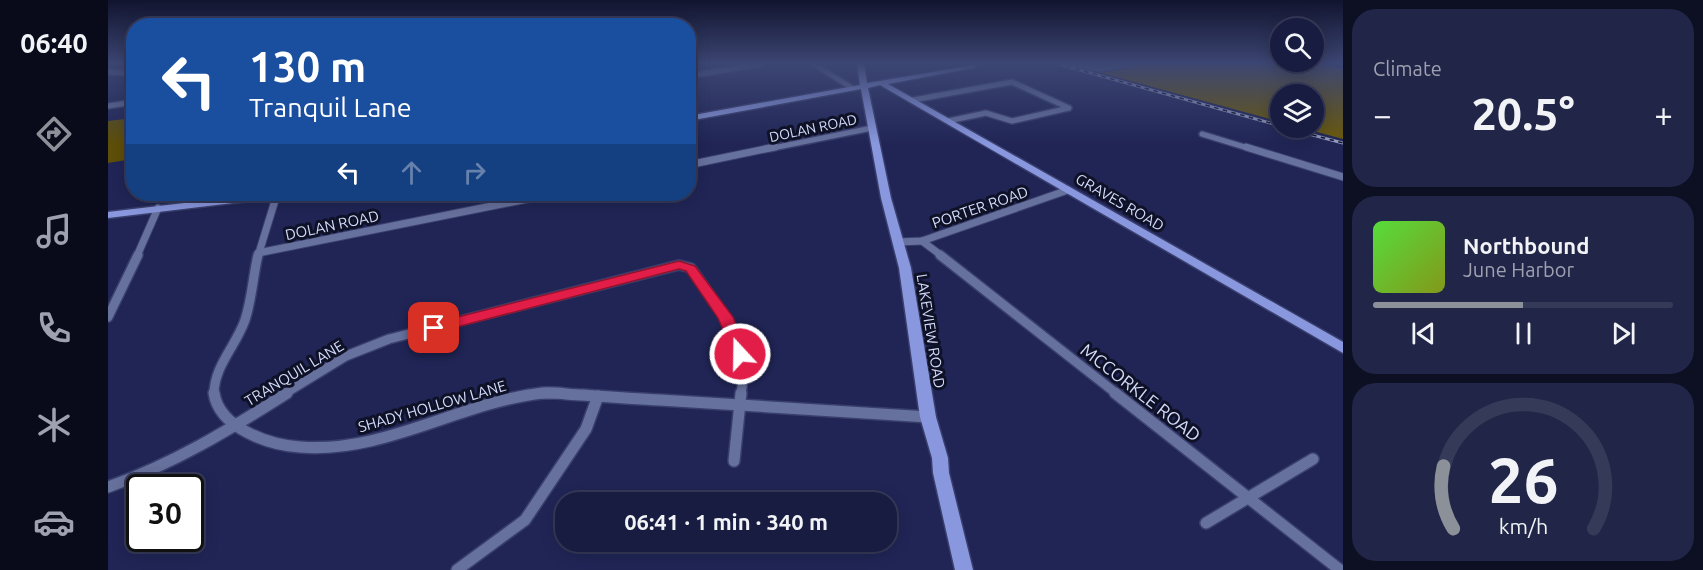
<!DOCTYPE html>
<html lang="en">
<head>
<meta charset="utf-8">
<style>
	:root { --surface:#181c40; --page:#212547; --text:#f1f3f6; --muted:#9fa1b1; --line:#363a59; --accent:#8c9099 }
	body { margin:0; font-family:Ubuntu,sans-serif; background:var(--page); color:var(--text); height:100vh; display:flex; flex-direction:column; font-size:22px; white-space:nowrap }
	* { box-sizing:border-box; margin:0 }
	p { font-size:20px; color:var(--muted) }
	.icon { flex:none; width:33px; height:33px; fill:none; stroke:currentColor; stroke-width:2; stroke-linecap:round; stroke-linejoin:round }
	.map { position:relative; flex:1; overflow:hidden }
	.drawer { display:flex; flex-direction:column; gap:9px; padding:9px; background:#0d0f23; width:360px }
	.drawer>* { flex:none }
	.banner { position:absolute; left:18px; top:18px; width:570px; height:183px; border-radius:24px; box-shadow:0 3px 15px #0003,0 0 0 2px var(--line); background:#1a4fa0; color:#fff; overflow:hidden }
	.buttons { position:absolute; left:1162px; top:18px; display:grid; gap:12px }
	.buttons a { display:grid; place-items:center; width:54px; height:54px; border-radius:50%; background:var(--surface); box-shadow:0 3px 15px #0003,0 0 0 2px var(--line); font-size:30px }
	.speed { position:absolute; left:18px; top:474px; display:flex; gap:12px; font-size:30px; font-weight:700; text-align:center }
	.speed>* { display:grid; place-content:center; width:78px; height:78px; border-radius:50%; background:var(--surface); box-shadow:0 3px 15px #0003,0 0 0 2px var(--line); line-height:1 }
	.speed .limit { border:3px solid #111; border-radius:9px; background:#fff; color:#111 }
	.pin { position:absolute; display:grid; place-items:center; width:51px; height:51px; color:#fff; margin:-26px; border-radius:12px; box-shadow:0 3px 9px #0006 }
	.me { position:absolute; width:66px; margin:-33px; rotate:339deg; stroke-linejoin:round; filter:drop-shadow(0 0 4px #0008) }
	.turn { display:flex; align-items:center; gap:21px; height:126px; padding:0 24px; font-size:27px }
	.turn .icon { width:78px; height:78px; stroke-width:2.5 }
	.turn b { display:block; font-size:42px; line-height:51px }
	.lanes { display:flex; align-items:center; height:57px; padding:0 24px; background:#0003; justify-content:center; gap:30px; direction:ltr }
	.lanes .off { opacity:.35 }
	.big { font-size:45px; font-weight:600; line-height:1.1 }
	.drawer .widget { flex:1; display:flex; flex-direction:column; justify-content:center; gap:9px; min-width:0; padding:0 21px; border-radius:24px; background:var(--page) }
	.drawer .dial { align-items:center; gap:0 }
	.dial svg { height:156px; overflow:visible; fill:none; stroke:var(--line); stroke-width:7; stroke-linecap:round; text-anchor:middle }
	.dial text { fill:var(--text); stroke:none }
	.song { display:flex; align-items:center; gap:18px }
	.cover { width:72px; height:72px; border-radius:9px; background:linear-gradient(135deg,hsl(110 70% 55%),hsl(70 70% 35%)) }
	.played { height:6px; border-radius:3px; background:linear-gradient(90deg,var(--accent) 50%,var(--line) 50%) }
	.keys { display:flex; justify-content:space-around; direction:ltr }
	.heat { display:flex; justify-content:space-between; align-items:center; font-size:33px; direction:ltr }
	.trip { position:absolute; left:447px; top:492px; width:342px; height:60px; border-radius:24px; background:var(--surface); box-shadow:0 3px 15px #0003,0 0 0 2px var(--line); font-weight:600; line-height:60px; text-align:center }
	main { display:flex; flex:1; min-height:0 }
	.dock { display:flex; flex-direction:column; width:108px; justify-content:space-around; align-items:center; background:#0a0b1a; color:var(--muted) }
	.dock .icon { width:42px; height:42px }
	.dock .selected { color:var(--accent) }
	.dock b { font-size:27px; color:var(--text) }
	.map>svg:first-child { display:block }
</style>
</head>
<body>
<main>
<nav class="dock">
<b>06:40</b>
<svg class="icon selected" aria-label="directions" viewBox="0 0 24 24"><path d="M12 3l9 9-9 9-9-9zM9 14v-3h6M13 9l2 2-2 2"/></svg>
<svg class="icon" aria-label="music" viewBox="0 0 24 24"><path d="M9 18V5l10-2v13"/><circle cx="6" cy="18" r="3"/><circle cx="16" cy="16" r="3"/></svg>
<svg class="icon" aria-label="phone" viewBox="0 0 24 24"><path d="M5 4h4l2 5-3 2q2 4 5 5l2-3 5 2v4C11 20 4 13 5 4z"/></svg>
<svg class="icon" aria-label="climate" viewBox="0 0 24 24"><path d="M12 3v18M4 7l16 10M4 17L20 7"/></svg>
<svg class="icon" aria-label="car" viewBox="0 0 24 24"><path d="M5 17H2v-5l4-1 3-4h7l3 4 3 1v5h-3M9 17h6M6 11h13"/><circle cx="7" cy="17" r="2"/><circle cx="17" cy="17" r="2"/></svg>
</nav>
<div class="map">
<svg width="1235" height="570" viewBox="0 0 1235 570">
	<rect width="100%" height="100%" fill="#202556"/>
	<polygon fill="#5d4e09" points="25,118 25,159 0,163 0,121"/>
	<polygon fill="#6b5907" points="960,64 1211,64 1235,69 1235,139 1194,128 1206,128 1206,94 1173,94 1173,122"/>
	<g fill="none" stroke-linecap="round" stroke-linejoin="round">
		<defs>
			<g id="street-far3">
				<polyline points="706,64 744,88"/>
				<polyline points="964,64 993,69 1020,64"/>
				<polyline points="0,72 26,73"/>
				<polyline points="580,76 653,64"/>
				<polyline points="805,100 904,82 961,108 904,121 878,113 840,121"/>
				<polyline points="0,106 26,102"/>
				<polyline points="1094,134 1143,149"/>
				<polyline points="660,149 764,128"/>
			</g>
			<g id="street-far2">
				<polyline points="1138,147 1235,177"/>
				<polyline points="580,165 667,147"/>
				<polyline points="814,241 834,256"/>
				<polyline points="790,242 814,241 960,190"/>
				<polyline points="150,253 444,194"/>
				<polyline points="29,256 50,208"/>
				<polyline points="150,256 169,194"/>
			</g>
			<g id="street-far1">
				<polyline points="832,255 1009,394"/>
				<polyline points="0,317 30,255"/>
				<path d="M106 394C106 366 128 346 137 320 144 299 145 276 150 255"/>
				<path d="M176 394 238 356 281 339 571 265 583 268C604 298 629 329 635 366 637 375 634 385 633 394"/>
				<polyline points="430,394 455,394"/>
			</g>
			<g id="street">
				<path d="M106 393C111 428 161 445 192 447 276 454 352 402 435 393 448 392 462 395 475 395 501 397 527 399 552 400 642 406 731 411 820 417"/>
				<polyline points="1007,393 1232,570"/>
				<polyline points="626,461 633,393"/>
				<path d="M0 487C65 464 121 430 179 393"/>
				<polyline points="1098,523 1205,459"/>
				<polyline points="349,570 417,520 478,429 490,396"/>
			</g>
			<g id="secondary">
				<polygon points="749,64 756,64 759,83 867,65 867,67 865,68 780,84 1235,342 1235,353 772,85 760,88 783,198 803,268 828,417 840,458 841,473 865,570 847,570 825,473 824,458 812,417 791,268 773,198 753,89 580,121 580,116 752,85"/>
				<polygon points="153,194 179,194 174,197 0,218 0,212"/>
			</g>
		</defs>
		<use href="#street-far3" stroke="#393f6d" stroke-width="8"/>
		<use href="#street-far2" stroke="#393f6d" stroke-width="9"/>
		<use href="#street-far1" stroke="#393f6d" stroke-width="12"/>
		<use href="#street" stroke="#393f6d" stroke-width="14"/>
		<use href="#secondary" stroke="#393f6d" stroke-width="3"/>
		<use href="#street-far3" stroke="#67719d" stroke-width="5"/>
		<use href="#street-far2" stroke="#67719d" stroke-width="7"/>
		<use href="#street-far1" stroke="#67719d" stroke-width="9"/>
		<use href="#street" stroke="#67719d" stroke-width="11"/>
		<use href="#secondary" fill="#8997de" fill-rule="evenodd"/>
		<defs>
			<g id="rail">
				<polyline points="950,64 1173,126"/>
				<polyline points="1178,128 1235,143"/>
			</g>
		</defs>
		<use href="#rail" stroke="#959cc1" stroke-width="3"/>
		<use href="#rail" stroke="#0f1227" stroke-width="1.5" stroke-dasharray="4.5" stroke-linecap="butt"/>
	</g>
	<linearGradient id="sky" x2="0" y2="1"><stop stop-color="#12142f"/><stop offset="0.44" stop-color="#3c4673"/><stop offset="1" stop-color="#3c4673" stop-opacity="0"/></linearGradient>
	<rect width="1235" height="144" fill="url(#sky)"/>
	<polygon fill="#e11d48" stroke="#92132f" stroke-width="1.5" points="571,261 587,266 625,317 640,354 638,358 627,358 610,318 578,271 571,269 326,333 319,328 326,323"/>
	<g text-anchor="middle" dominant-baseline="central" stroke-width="6" stroke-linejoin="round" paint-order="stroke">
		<g font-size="14" fill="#d4dcfb" stroke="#0f1227">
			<text transform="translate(705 128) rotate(-12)">DOLAN ROAD</text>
		</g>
		<g font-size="15" fill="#d4dcfb" stroke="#0f1227">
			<text transform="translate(1012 202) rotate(30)">GRAVES ROAD</text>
			<text transform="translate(872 207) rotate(-19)">PORTER ROAD</text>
			<text transform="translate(224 225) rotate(-12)">DOLAN ROAD</text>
			<text transform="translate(823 331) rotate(81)">LAKEVIEW ROAD</text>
			<text transform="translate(186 373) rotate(-31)">TRANQUIL LANE</text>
			<text transform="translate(324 406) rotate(-16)">SHADY HOLLOW LANE</text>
		</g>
		<g font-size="18" fill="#d4dcfb" stroke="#0f1227">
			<text transform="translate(1033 392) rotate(38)">MCCORKLE ROAD</text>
		</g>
	</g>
</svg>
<div class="buttons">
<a><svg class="icon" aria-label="search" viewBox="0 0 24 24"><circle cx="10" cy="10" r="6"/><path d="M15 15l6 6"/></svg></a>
<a><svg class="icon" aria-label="layers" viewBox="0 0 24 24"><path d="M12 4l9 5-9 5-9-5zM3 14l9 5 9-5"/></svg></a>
</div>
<div class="speed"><div class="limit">30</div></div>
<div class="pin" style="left:326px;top:328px;background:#d93025"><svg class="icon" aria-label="arrive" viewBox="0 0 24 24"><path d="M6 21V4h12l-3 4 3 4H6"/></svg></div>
<svg class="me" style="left:632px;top:354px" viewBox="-20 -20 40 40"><circle r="17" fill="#e11d48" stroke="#fff" stroke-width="3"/><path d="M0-11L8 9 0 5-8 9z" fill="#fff"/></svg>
<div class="trip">06:41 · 1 min · 340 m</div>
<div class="banner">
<div class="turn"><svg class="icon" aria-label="left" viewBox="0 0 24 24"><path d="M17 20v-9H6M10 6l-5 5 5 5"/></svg><div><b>130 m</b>Tranquil Lane</div></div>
<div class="lanes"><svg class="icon" aria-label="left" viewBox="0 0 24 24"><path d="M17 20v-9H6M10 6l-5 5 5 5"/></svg><svg class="icon off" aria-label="ahead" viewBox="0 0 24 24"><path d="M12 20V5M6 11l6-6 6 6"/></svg><svg class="icon off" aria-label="right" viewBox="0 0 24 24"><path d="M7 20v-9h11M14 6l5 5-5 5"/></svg></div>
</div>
</div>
<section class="drawer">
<div class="widget"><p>Climate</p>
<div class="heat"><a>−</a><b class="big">20.5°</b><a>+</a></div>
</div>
<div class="widget">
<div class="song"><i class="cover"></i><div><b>Northbound</b><p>June Harbor</p></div></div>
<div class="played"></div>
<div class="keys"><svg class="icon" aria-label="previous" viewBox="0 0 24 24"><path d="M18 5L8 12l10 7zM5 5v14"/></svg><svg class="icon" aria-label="pause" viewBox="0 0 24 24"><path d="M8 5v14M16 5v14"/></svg><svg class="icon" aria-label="next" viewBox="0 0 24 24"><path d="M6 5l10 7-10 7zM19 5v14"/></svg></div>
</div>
<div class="widget dial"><svg viewBox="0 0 100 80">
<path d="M14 69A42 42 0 1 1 86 69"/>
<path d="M14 69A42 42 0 0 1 9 37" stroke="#8c9099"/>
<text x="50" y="56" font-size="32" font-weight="700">26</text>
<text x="50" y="72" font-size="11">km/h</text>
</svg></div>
</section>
</main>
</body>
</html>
